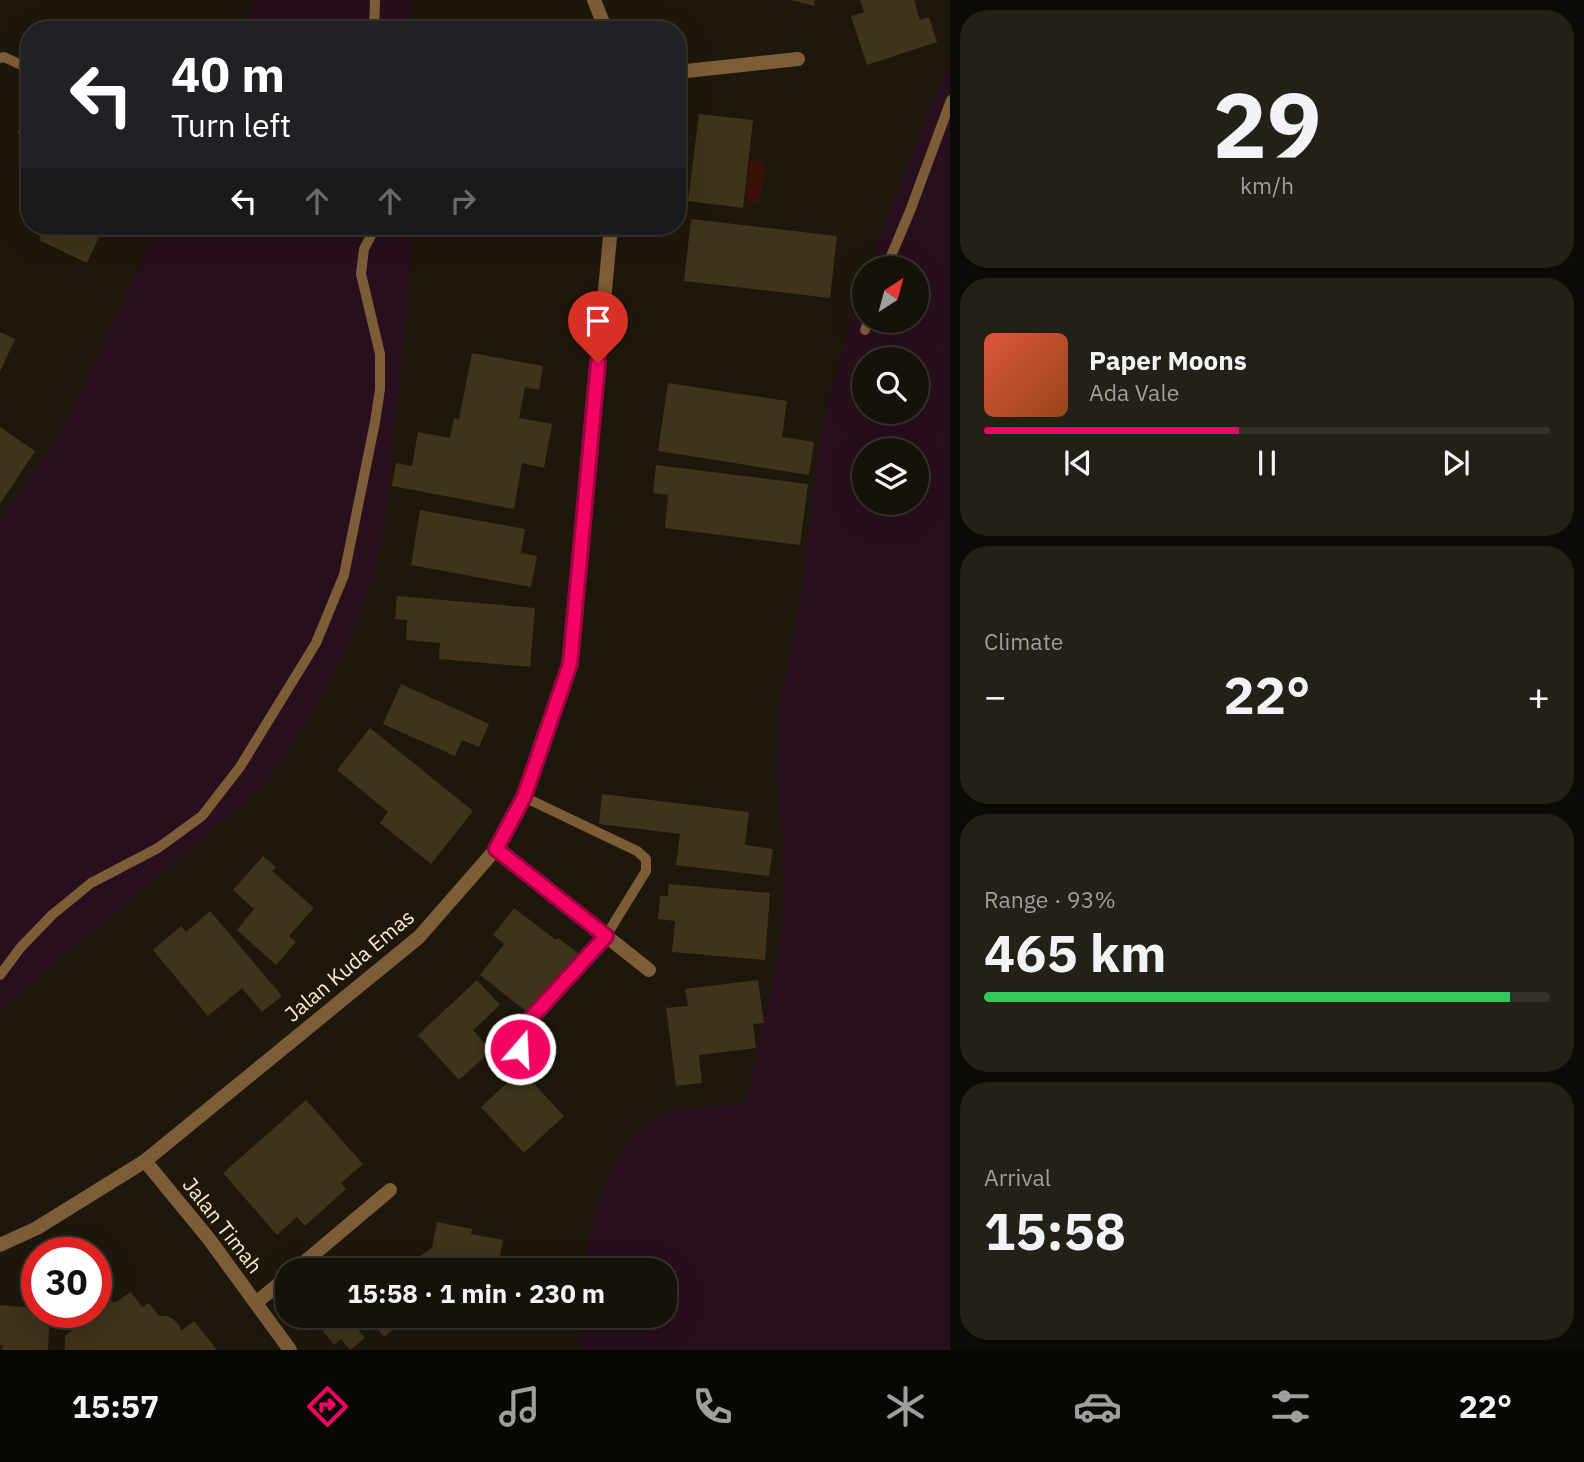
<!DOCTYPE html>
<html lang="en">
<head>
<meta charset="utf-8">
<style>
	:root { --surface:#161209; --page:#232017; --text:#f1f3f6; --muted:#9e9e9c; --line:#35322a; --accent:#f20364 }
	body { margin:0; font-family:"IBM Plex Sans",sans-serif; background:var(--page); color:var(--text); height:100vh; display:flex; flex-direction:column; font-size:26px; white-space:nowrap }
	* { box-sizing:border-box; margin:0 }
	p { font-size:23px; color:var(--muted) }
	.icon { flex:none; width:38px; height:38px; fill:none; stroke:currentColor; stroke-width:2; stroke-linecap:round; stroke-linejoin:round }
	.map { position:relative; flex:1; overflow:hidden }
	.drawer { display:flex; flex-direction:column; gap:10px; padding:10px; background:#0c0a05; width:634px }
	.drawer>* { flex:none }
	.hud { position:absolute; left:21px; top:21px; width:665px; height:214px; border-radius:28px; box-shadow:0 7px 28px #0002,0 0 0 2px var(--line); background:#202124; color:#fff; overflow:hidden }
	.needle { width:46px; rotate:36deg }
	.fabs { position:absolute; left:852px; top:256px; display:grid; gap:14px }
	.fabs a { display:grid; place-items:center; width:77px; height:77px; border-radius:50%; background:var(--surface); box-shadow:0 7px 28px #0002,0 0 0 2px var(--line); font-size:35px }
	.speed { position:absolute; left:21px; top:1237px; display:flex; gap:14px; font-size:35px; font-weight:700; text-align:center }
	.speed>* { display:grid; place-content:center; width:91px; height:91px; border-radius:50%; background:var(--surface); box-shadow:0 7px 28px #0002,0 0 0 2px var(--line); line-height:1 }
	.speed .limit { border:10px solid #d22; background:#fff; color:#111 }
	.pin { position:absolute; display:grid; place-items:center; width:60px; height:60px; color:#fff; margin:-72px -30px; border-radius:50% 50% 50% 0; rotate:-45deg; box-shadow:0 0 7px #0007 }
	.pin .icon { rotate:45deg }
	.me { position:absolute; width:77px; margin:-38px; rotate:19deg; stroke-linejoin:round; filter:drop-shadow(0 0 5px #0008) }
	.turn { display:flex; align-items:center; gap:24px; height:147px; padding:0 35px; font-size:32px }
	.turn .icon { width:91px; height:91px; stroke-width:2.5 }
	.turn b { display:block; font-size:49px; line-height:60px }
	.lanes { display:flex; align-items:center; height:66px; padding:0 35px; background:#0003; justify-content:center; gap:35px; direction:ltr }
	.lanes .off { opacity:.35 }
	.big { font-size:52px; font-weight:700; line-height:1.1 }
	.drawer .widget { flex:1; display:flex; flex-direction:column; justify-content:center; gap:10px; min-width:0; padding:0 24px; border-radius:28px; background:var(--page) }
	.drawer .dial { align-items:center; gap:0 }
	.dial b { font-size:91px; line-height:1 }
	.song { display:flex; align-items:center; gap:21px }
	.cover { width:84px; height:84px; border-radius:10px; background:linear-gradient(135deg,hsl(10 70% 55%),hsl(20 70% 35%)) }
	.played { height:7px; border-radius:4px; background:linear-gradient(90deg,var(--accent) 45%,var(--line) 45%) }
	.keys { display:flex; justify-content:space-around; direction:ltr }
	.heat { display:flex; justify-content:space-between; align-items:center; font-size:38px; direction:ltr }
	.charge { height:10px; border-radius:5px; background:linear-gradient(90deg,#34c759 93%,var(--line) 0) }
	.trip { position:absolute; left:275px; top:1258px; width:402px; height:70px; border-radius:28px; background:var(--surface); box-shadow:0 7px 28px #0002,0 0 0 2px var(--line); font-weight:700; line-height:70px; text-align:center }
	.tab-bar { display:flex; height:112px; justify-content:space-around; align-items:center; background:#090704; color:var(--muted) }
	.tab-bar .icon { width:49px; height:49px }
	.tab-bar .on { color:var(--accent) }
	.tab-bar b { font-size:32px; color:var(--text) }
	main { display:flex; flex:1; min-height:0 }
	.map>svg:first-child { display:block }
</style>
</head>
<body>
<main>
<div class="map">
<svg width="951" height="1350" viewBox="0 0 951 1350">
	<rect width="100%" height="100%" fill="#1e180c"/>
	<g fill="#280f1d" fill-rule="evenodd">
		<polygon points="255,0 411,0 412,30 243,30"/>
		<path d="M950 59V1350H580L583 1316H665V1270H587L588 1246 598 1205 613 1166 629 1141 645 1125 670 1111 746 1103 783 933 784 839 777 783 778 712 800 603 819 442 857 296 864 276V320H917V268H868ZM864 359H917V411H864ZM864 450H917V502H864Z"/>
		<polygon points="160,226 412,226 410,275 385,524 374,579 339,662 313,711 287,752 253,796 0,1009 0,518 21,491 61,432"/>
	</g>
	<path fill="#3a1009" d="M757 160 762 162C767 173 762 191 757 202L749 203 746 197 749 165 751 161Z"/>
	<g fill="#3f3319">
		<polygon points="791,0 815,0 814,6"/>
		<polygon points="860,0 914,0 920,20 929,17 937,42 867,65 851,16 864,12"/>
		<polygon points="30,107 30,139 17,133"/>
		<polygon points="699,114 753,120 743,208 688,201"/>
		<polygon points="691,219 837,236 830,298 684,281"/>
		<polygon points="46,226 104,226 87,263 39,240"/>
		<polygon points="0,332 15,339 0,372"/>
		<polygon points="472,353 543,366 539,390 525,387 519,418 552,424 544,468 522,463 514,509 392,486 396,463 412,466 418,432 450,438 454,418 459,419"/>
		<polygon points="668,383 787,401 782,437 814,442 809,475 658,451"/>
		<polygon points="0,427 35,451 0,504"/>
		<polygon points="656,465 808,484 800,545 665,528 668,495 653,493"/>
		<polygon points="420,510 525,529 521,553 537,556 531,587 411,565"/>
		<polygon points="397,596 535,608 530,667 439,659 440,643 406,640 407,620 395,619"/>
		<polygon points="401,684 489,724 479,747 462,740 455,756 383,724"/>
		<polygon points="370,728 473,811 431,864 380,823 388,812 337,770"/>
		<polygon points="602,794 749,812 745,845 773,849 769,876 676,865 680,834 599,824"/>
		<polygon points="263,856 276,867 272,871 314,908 289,936 296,942 276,965 237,930 254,909 233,890"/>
		<polygon points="669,884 770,893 765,960 672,952 675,921 658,919 660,896 668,896"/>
		<polygon points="514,908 556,940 558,938 578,953 531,1015 480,975 504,944 493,935"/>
		<polygon points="210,911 282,996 262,1012 242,988 208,1016 153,950 181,926 186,932"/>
		<polygon points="477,980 500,1005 473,1030 491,1051 459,1080 418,1035"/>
		<polygon points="758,980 764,1023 753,1024 756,1048 699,1055 702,1083 676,1086 666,1008 688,1006 685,989"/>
		<polygon points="521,1070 564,1116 524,1153 481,1107"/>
		<polygon points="306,1100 363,1164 341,1183 346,1189 305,1226 297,1217 277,1235 223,1173"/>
		<polygon points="437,1222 472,1229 471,1234 503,1240 497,1270 446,1270 447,1264 436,1270 416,1270 410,1263 432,1248"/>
		<polygon points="96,1280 114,1303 131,1292 142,1307 149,1303 159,1316 167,1316 173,1319 179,1325 181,1331 194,1321 217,1350 65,1350 65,1336 74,1329 68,1322 77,1314 75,1312 96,1312"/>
		<polygon points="0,1305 37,1308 37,1312 50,1312 48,1350 2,1350 3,1345 0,1345"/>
		<polygon points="322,1316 356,1316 350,1320 365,1338 350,1350 341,1339 334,1345 323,1331 330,1326"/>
		<polygon points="370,1316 410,1316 384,1337 368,1317"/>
	</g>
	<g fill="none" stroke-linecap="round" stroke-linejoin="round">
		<g stroke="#7d5d38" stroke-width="10">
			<polyline points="374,30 375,0"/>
			<polyline points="0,58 4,57 30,69"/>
			<polyline points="886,268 910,211 951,100"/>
			<polyline points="865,330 869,320"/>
			<polyline points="524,797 637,851 646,859 646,871 606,936"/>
			<polyline points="0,975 21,947 52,915 91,883 158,848 202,816 240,767 316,643 344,575 375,422 380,389 380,354 361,274 364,249 376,226"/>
		</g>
		<g stroke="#7d5d38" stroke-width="14">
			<polyline points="594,0 606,30"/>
			<polyline points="677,72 798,59"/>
			<polyline points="496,849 649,970"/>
			<path d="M533 1069C525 1056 515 1045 520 1030L606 936"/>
			<polyline points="145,1161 209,1239 290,1350"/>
			<polyline points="0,1245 37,1228 145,1161 419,937 496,849 524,797 570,664 611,226"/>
			<polyline points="295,1270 390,1190"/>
			<polyline points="256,1303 287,1277"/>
		</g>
	</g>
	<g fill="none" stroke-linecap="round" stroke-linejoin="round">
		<defs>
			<polyline id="route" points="520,1049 517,1038 520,1030 606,936 496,849 524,797 570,664 598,363"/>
		</defs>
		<use href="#route" stroke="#9d0241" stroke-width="18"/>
		<use href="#route" stroke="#f20364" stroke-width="12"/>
	</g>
	<g text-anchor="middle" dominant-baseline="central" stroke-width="5" stroke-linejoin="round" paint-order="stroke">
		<g font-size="21" fill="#feeaca" stroke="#1e180c">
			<text transform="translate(349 965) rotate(-40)">Jalan Kuda Emas</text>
			<text transform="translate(223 1225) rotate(52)">Jalan Timah</text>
		</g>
	</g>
</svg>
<div class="fabs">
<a><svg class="needle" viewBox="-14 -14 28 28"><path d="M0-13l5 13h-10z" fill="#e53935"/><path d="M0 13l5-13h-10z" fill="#9e9e9c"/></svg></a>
<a><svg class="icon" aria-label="search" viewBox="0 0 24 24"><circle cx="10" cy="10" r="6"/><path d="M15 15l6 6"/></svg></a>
<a><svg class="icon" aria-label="layers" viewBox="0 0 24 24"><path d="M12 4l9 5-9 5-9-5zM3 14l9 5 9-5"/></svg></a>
</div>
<div class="speed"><div class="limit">30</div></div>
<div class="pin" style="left:598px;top:363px;background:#d93025"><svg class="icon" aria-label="arrive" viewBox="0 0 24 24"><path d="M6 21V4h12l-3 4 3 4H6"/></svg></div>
<svg class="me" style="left:520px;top:1049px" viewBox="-20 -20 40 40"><circle r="17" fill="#f20364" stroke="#fff" stroke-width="3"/><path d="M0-11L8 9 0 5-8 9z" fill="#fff"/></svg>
<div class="trip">15:58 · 1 min · 230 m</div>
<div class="hud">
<div class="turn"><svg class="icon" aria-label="left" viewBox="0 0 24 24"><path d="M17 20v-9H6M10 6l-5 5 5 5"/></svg><div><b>40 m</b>Turn left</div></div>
<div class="lanes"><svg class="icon" aria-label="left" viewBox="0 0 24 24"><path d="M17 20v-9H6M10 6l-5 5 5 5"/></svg><svg class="icon off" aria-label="ahead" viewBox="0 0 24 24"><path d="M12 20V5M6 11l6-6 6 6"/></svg><svg class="icon off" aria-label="ahead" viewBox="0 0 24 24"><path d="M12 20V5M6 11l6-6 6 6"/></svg><svg class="icon off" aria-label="right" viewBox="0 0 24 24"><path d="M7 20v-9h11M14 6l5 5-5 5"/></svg></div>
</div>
</div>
<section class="drawer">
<div class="widget dial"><b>29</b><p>km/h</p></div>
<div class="widget">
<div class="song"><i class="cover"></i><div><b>Paper Moons</b><p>Ada Vale</p></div></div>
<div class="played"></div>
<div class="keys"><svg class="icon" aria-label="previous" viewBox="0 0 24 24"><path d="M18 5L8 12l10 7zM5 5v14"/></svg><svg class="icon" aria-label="pause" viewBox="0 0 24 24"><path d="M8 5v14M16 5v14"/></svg><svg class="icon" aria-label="next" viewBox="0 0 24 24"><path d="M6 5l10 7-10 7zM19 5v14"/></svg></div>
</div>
<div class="widget"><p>Climate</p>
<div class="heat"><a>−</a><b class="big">22°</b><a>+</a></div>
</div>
<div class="widget"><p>Range · 93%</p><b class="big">465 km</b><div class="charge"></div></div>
<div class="widget"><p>Arrival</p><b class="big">15:58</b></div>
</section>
</main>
<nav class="tab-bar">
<b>15:57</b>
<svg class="icon on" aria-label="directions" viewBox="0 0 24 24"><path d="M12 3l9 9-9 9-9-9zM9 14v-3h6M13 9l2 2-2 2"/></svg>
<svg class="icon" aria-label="music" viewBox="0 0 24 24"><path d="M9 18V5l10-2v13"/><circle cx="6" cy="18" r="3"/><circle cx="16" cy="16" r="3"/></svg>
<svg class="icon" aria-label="phone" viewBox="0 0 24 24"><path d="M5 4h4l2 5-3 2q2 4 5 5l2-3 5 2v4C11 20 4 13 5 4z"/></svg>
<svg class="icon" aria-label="climate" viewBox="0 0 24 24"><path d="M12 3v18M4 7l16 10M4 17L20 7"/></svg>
<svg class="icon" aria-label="car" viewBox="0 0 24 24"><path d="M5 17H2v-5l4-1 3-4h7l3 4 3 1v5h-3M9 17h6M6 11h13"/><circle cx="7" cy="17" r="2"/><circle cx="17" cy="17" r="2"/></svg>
<svg class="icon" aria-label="filters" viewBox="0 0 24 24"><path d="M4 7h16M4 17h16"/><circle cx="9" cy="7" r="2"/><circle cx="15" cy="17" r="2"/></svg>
<b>22°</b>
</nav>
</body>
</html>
